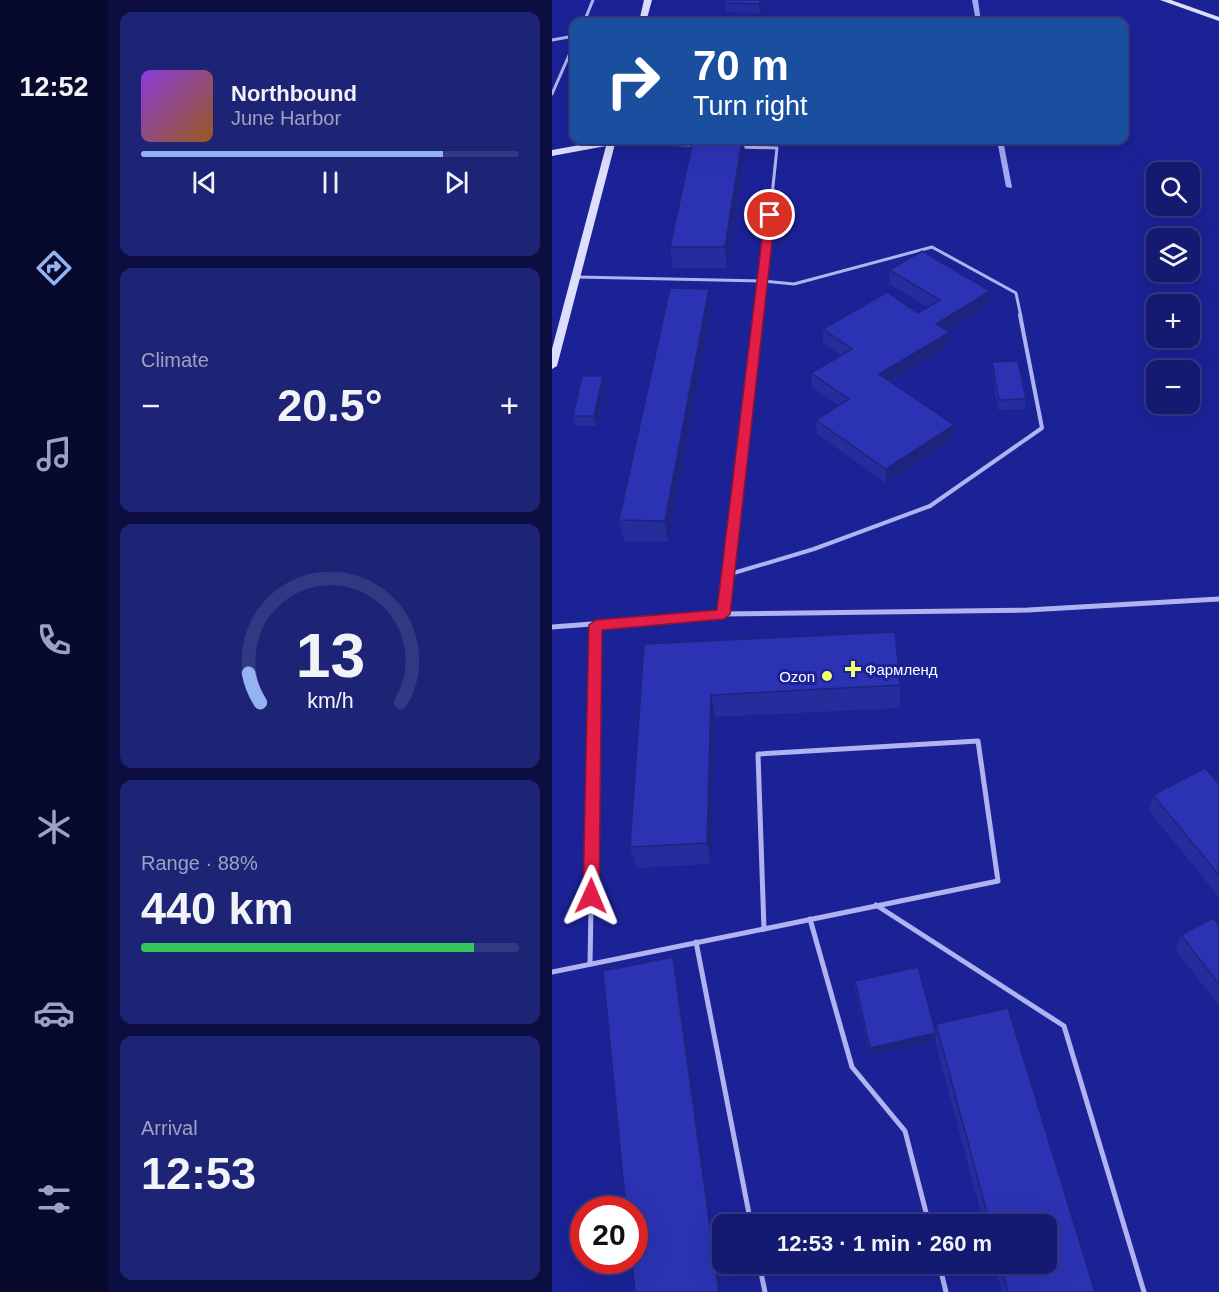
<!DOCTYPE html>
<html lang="en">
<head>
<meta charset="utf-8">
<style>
	:root { --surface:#141a70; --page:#1d2375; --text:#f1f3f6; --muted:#9da1c3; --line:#333883; --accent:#95b2f1 }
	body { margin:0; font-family:Arial,sans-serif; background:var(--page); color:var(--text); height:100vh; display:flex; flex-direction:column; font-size:22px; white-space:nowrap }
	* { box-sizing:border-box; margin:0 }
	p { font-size:20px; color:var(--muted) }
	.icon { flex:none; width:33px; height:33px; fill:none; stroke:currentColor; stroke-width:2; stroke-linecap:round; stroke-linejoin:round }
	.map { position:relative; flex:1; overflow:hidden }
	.drawer { display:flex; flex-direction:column; gap:12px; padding:12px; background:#0b0e3e; width:444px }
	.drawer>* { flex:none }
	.banner { position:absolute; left:18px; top:18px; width:558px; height:126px; border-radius:12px; box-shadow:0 6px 24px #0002,0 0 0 2px var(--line); background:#1a4fa0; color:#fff; overflow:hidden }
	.controls { position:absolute; left:594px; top:162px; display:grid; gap:12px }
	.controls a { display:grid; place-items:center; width:54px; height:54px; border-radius:12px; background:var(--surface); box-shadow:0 6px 24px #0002,0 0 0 2px var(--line); font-size:30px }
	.speed { position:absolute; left:18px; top:1196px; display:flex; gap:12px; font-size:30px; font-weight:700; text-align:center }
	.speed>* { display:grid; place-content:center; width:78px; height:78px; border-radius:50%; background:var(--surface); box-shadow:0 6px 24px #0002,0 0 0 2px var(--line); line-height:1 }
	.speed .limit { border:9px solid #d22; background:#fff; color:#111 }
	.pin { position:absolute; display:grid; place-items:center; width:51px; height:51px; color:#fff; margin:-26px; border:3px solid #fff; border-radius:50%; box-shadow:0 2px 6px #0007 }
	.me { position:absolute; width:66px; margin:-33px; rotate:1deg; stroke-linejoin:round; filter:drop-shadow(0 0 4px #0008) }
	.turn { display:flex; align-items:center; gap:21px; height:126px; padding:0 24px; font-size:27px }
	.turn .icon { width:78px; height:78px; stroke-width:2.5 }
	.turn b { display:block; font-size:42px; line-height:51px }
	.big { font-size:45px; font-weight:600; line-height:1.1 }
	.drawer .widget { flex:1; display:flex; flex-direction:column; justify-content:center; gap:9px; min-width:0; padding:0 21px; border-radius:12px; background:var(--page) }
	.drawer .dial { align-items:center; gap:0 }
	.dial svg { height:156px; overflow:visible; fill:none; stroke:var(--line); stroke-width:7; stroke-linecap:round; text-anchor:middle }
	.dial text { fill:var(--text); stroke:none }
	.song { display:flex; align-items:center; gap:18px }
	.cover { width:72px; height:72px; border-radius:9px; background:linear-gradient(135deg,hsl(270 70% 55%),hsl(30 70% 35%)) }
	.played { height:6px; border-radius:3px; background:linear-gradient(90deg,var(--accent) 80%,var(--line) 80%) }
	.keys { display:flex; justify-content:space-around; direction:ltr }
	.heat { display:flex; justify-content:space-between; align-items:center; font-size:33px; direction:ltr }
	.charge { height:9px; border-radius:4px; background:linear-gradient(90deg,#34c759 88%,var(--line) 0) }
	.trip { position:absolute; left:160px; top:1214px; width:345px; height:60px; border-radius:12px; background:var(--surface); box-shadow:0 6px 24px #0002,0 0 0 2px var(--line); font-weight:600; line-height:60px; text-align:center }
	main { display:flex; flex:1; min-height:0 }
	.dock { display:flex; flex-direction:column; width:108px; justify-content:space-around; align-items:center; background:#080a2d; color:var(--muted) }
	.dock .icon { width:42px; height:42px }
	.dock .active { color:var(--accent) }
	.dock b { font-size:27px; color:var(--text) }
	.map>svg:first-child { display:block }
</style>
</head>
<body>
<main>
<nav class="dock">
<b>12:52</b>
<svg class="icon active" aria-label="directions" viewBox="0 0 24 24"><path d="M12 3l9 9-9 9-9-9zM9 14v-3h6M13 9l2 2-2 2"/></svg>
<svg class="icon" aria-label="music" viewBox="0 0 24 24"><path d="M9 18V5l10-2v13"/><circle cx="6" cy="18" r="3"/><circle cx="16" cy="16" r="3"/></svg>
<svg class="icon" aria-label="phone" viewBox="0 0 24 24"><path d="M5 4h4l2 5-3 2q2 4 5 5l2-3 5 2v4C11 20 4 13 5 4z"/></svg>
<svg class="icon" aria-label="climate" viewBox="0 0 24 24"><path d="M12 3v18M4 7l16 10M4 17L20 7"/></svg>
<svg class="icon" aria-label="car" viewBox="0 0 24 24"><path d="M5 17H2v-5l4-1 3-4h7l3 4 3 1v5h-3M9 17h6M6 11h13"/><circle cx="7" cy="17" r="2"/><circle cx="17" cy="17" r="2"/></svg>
<svg class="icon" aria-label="filters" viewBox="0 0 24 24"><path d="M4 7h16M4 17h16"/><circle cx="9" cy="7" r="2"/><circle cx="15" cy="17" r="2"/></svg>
</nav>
<section class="drawer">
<div class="widget">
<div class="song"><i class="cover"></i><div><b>Northbound</b><p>June Harbor</p></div></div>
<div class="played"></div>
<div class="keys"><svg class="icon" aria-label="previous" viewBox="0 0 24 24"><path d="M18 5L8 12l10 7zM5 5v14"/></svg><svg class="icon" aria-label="pause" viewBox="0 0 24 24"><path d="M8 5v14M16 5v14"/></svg><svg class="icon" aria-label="next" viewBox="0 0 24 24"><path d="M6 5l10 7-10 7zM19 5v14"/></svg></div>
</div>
<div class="widget"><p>Climate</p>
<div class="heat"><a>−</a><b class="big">20.5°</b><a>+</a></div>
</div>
<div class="widget dial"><svg viewBox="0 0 100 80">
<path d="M14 69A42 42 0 1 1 86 69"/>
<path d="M14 69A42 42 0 0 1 8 54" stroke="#95b2f1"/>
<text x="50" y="56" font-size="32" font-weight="700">13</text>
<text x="50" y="72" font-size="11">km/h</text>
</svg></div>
<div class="widget"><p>Range · 88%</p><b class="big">440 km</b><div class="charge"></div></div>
<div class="widget"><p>Arrival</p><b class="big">12:53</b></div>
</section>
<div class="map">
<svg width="667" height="1292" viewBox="0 0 667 1292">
	<rect width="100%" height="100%" fill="#1b2296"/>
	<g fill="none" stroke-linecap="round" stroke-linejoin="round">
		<g fill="#a2a8f1" fill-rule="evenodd">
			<polygon points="420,0 426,0 429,22 424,22"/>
			<polygon points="445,140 451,140 460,187 459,188 454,187"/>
		</g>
		<g stroke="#afb3f0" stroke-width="3">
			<polyline points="32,22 41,0"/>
			<polyline points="0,40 22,36"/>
			<polyline points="0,94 22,44"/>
			<polyline points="59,143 143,145"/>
			<polyline points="25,277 211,281 225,148 187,147"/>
			<polyline points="207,317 211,281 242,284 380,247 464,293 469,317"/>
		</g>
		<g stroke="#afb3f0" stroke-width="4">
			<polyline points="175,575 207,315"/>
			<polyline points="175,575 262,549 378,506 490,428 468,315"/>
			<polyline points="172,614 175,575"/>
			<polyline points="42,736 44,625"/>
		</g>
		<g stroke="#afb3f0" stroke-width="5">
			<polygon points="426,741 446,881 212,929 206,754"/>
			<polyline points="324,905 512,1026 592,1292"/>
			<polyline points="258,919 300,1067 353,1131 377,1224"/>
			<polyline points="144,942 199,1224"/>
			<polyline points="38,964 42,735"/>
			<polyline points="0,972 212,929"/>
			<polyline points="207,1263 213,1292"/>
			<polyline points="387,1263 394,1292"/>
		</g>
		<polyline stroke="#afb3f0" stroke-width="5" points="0,627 172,614 476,610 667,599"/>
		<g fill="#dcdefb" fill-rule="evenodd">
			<polygon points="92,0 100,0 94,22 87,22"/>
			<polygon points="608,0 619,0 667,17 667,21"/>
			<polygon points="56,140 64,140 5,366 0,369 0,349 54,146 0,156 0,150"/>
		</g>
	</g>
	<g fill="#252c9b">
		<polygon points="211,0 208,13 174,12 173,3"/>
		<polygon points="193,155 175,268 121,268 118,247"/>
		<polygon points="337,270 438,291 437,304 396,330 397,345 338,382 402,439 334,483 265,434 264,420 287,406 260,387 259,373 289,355 271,343 271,329 366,313 376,307 337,284"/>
		<polygon points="159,310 116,542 72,541 67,520"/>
		<polygon points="440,362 474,399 473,409 446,410 440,372"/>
		<polygon points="51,376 53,386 44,426 23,426 21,416"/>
		<polygon points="92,644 348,685 348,708 163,717 159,864 84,868 78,847"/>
		<polygon points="667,784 667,897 597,811 601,795"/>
		<polygon points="667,926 667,1006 624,950 629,935"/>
		<polygon points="303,981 384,1033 384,1024 543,1292 450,1292 442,1263 495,1263 495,1224 432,1224 383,1041 318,1055 303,990"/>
	</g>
	<g fill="#1e247e">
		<polygon points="208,0 211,0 208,13 207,4"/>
		<polygon points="190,140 192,140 193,155 175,268 173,247"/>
		<polygon points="157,289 159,310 116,542 113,521"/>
		<polygon points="438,291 437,304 384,338 384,324"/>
		<polygon points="398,332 397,345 327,388 327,374"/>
		<polygon points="51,376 53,386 44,426 42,416"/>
		<polygon points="402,425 402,439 334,483 334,469"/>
		<polygon points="159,695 163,717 159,864 155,843"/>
		<polygon points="121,957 125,975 169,1292 167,1292"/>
		<polygon points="384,1033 383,1041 318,1055 318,1048"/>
	</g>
	<g fill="#2b33b4" stroke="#1e247e" stroke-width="1.5">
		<polygon points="174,0 208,0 207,4 173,3"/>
		<polygon points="141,140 190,140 173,247 118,247"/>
		<polygon points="370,251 438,291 384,324 398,332 327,374 402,425 334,469 264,420 297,399 259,373 300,349 271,329 335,292 366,313 388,300 337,270"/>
		<polygon points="118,288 157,289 113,521 67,520"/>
		<polygon points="466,361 474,399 447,400 440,362"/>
		<polygon points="30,376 51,376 42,416 21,416"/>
		<polygon points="343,632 348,685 159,695 155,843 78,847 92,644"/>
		<polygon points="653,768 667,784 667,875 601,795"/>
		<polygon points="661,918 667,926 667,984 629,935"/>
		<polygon points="121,957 167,1292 83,1292 80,1260 82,1260 82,1209 74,1209 51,971"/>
		<polygon points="366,967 384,1033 318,1048 303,981"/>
		<polygon points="456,1008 543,1292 456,1292 449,1263 495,1263 495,1224 438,1224 384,1024"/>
	</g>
	<polygon fill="#e11d48" stroke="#92132f" stroke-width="1.5" points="218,212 223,215 178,614 172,619 50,630 47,896 45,901 39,903 34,901 31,896 37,625 44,620 165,610 213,215"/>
	<g fill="#f1ff6d" stroke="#1b2296" stroke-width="2">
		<path d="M298 660h6v6h6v6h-6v6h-6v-6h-6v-6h6z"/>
		<circle cx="275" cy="676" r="6"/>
	</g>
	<g text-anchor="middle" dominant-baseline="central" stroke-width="6" stroke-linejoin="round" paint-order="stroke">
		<g font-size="15" fill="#fff" stroke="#1b2296" text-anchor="start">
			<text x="313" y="669">Фармленд</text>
			<text x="263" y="676" text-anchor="end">Ozon</text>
		</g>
	</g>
</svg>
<div class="controls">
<a><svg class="icon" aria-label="search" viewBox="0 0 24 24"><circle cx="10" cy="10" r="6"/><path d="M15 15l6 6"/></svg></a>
<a><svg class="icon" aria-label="layers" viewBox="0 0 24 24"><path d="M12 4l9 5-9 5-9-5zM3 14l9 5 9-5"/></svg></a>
<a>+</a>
<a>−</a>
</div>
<div class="speed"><div class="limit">20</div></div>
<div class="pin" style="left:218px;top:215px;background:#d93025"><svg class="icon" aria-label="arrive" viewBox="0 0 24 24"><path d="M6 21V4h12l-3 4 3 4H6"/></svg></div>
<svg class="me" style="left:39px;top:896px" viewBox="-20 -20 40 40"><path d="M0-17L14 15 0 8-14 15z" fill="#e11d48" stroke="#fff" stroke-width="4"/></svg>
<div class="trip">12:53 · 1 min · 260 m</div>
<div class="banner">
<div class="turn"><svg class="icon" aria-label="right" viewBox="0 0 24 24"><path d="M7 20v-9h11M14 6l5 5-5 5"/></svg><div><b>70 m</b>Turn right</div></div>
</div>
</div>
</main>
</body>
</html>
